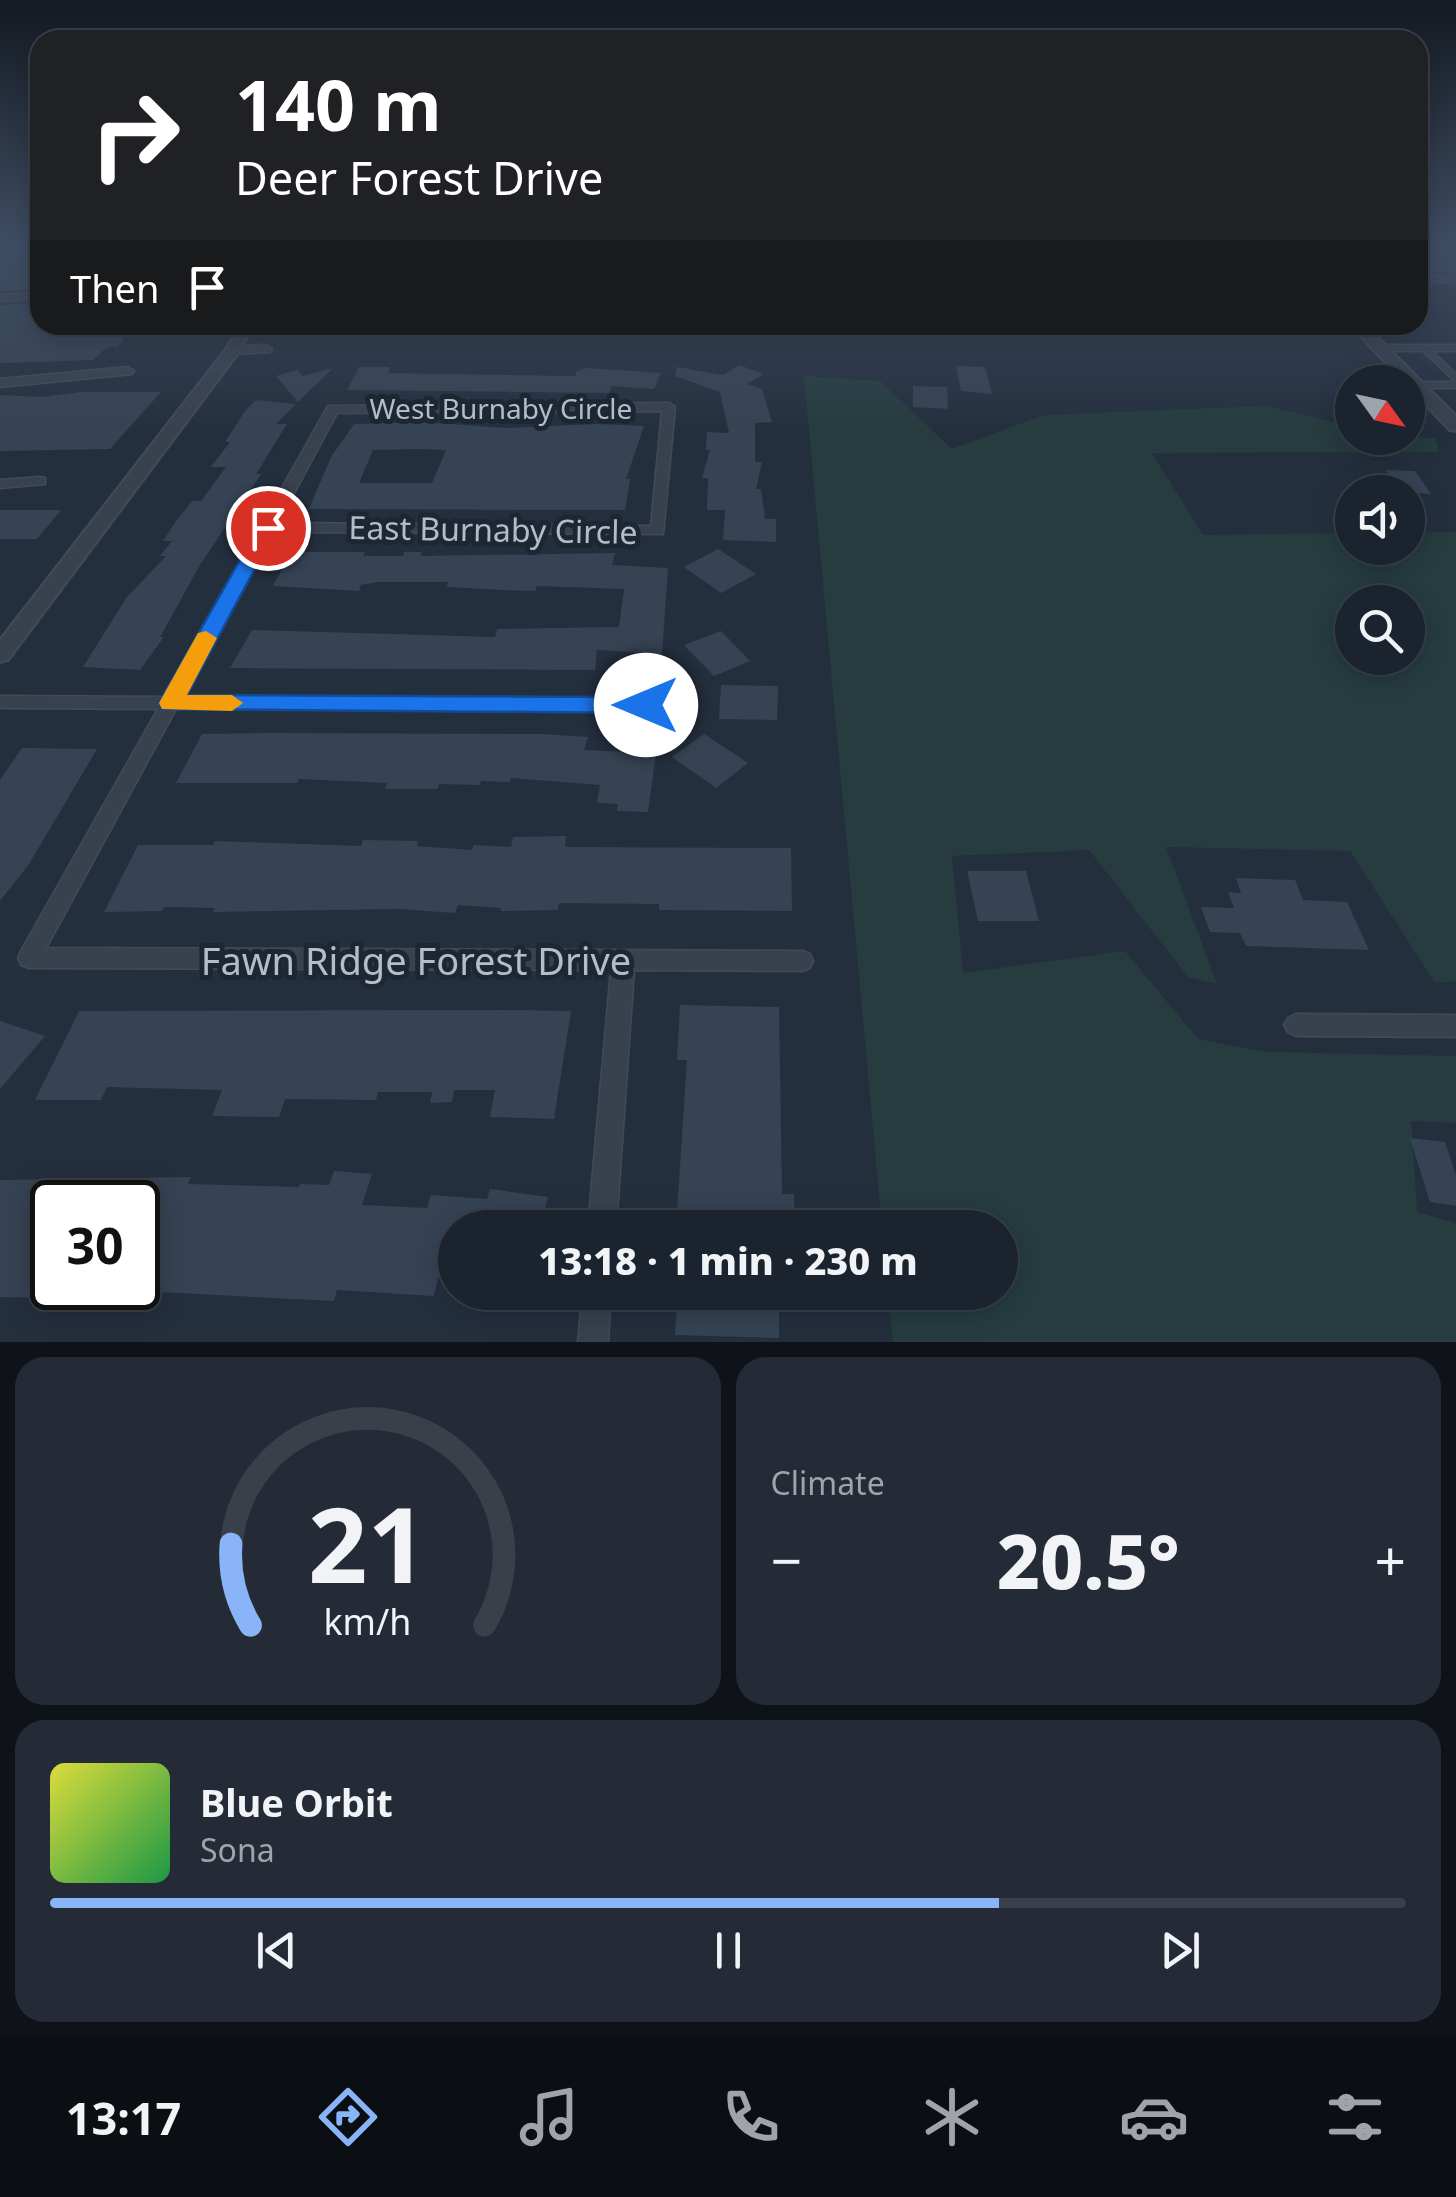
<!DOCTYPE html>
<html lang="en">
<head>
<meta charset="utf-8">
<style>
	:root { --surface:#1b232e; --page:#242b36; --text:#f1f3f6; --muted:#a0a4aa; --line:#39404a; --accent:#8ab4f8 }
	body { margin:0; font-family:"Noto Sans",sans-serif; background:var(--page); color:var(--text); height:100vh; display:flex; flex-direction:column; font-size:38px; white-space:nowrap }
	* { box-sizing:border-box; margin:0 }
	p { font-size:32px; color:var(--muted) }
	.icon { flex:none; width:55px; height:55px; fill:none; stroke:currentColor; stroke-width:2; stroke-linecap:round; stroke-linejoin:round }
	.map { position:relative; height:1342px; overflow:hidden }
	.drawer { display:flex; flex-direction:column; gap:15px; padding:15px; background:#0f1319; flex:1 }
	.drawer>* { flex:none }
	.banner { position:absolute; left:30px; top:30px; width:1398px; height:305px; border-radius:30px; box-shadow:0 5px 25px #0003,0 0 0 2px var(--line); background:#202124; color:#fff; overflow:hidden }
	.needle { width:65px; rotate:123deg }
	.controls { position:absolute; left:1335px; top:365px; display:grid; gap:20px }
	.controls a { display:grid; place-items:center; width:90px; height:90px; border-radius:50%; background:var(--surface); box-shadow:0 5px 25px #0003,0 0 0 2px var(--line); font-size:50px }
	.speed { position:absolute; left:30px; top:1180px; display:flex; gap:20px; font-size:50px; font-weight:700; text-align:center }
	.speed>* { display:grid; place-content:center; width:130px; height:130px; border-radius:50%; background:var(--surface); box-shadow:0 5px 25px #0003,0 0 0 2px var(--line); line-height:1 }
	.speed .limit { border:5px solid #111; border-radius:15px; background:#fff; color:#111 }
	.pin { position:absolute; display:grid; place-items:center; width:85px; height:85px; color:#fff; margin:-42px; border:5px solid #fff; border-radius:50%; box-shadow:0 2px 10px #0007 }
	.me { position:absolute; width:110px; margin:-55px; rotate:270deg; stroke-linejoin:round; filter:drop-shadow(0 0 8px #0008) }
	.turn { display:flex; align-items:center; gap:35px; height:210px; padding:0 40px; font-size:45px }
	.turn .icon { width:130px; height:130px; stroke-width:2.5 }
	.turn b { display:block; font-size:70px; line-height:85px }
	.then { display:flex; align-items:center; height:95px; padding:0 40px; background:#0003; gap:20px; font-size:38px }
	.big { font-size:75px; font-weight:800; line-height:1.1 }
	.drawer .tile { flex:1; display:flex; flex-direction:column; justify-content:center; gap:15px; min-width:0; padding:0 35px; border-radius:30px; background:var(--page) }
	.drawer .dial { align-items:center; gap:0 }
	.dial svg { height:260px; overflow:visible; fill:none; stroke:var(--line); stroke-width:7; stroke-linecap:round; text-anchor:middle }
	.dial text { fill:var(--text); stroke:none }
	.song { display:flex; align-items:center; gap:30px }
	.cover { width:120px; height:120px; border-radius:15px; background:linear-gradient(135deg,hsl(60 70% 55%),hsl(140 70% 35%)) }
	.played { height:10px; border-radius:5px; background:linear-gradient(90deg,var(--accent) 70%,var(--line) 70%) }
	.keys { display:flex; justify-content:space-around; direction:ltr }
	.heat { display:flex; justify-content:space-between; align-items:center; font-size:55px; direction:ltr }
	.drawer .tiles { flex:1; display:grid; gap:15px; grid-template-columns:1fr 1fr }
	.tile:last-child { grid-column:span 2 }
	.trip { position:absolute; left:438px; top:1210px; width:580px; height:100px; border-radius:50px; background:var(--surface); box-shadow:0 5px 25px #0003,0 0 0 2px var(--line); font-weight:800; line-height:100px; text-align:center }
	.menu { display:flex; height:160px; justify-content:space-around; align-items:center; background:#0b0e12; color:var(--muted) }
	.menu .icon { width:70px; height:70px }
	.menu .selected { color:var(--accent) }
	.menu b { font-size:45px; color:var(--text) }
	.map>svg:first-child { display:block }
</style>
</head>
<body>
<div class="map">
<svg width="1456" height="1342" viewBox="0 0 1456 1342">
	<rect width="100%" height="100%" fill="#242f3e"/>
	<path fill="#263c3f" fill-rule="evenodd" d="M804 376 880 381 952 449 1044 415 1264 406 1352 426V438H1435L1439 452 1152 453 1203 535 1352 533V548H1408V533L1456 532V981L1435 983 1350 851 1166 847 1217 984 1188 977 1089 850 952 856 963 973 1125 951 1198 1039 1265 1052 1456 1056V1123L1411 1121 1417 1212 1456 1223V1342H893L888 1293 1000 1292V1228L882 1227ZM1352 602H1408V658H1352Z"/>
	<g fill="#364354" fill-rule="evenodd">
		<polygon points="1418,244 1443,244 1456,255 1456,273 1418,271"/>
		<polygon points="0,245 40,245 40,289 0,291"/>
		<polygon points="40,303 40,325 131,325 118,347 107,347 93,360 0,363 0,305"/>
		<polygon points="739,365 764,374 747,384 762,389 772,422 755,423 755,462 762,462 756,489 761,489 765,519 776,519 776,542 723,540 725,510 707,510 708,478 702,478 710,450 706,450 707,432 729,433 720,392 675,376 677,367 723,375"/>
		<polygon points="956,366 985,367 992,394 961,391"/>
		<polygon points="359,367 390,367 388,373 575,376 577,371 587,368 661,373 654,389 611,386 609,393 347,390"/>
		<polygon points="333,368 298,402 276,376 297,370 302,376"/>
		<polygon points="913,386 947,387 948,409 913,407"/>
		<polygon points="80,392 161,392 110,449 0,451 0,395 41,397"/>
		<polygon points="256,400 296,404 276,424 287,424 256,474 261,474 200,565 160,637 164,637 140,670 83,667 127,597 166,556 160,556 172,541 163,541 174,524 192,501 201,501 226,467 211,467 230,442 225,442 245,411"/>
		<path d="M423 422 506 428 597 424 644 426 626 479H630L625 510 309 509 331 457 354 424ZM422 449 446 450 432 483H359L373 450Z"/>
		<polygon points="1386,470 1415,471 1431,494 1401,492"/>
		<polygon points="0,510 61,510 37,539 0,539"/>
		<polygon points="718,549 756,574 721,593 684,567"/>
		<polygon points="291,552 365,552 363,556 403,556 404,552 422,552 420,556 615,553 612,565 668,568 662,654 597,650 595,670 230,668 252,630 495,637 497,629 619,627 624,589 537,586 535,591 503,590 447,587 448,582 378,582 361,585 359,591 273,586"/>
		<polygon points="721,631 750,661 714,676 684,645"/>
		<polygon points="721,685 778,686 777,720 719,719"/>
		<polygon points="267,733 541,734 588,737 584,750 656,753 648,812 617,811 618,804 597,803 600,785 511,778 510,782 481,781 480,785 439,784 438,789 385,789 387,783 299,779 297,783 176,783 202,734"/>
		<polygon points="704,734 748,763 716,788 672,757"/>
		<polygon points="22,748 97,749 29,864 0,901 0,780"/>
		<polygon points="566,836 565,847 791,848 792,911 659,910 659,904 559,903 558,910 501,911 501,908 458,905 455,913 399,909 213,912 215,908 164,907 162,911 104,912 138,845 213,845 215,841 361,846 363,840 418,841 417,846 472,850 474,845 511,847 513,837"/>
		<polygon points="967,871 1026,871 1039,921 978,921"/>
		<polygon points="1236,878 1295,880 1303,900 1347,902 1369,950 1246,946 1240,933 1210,932 1201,907 1234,908 1228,892 1241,893"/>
		<polygon points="680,1005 779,1007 782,1194 794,1194 795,1228 676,1228 687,1060 677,1060"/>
		<polygon points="511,1010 571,1011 554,1119 490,1117 495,1090 454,1090 452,1102 430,1103 432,1092 378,1092 376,1100 285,1099 279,1117 212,1116 222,1090 107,1087 101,1100 35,1100 79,1011"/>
		<polygon points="0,1021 45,1036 0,1089"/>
		<polygon points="1410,1138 1445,1142 1456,1175 1456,1206 1430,1202"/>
		<polygon points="334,1171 372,1174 362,1205 427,1208 431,1195 487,1199 490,1189 548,1197 540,1228 450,1228 434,1296 337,1290 334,1301 138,1291 138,1202 52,1202 52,1298 0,1297 0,1180 191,1177 188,1184 299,1187 300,1184 329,1185"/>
		<polygon points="678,1292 779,1292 779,1338 675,1335"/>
	</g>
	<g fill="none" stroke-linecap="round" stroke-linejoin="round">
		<defs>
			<g id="service">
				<polyline points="1380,348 1424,348 1456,378"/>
				<polyline points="1424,348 1456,348"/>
				<polyline points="1416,385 1456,385"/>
			</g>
			<g id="minor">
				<polygon points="1418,274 1456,277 1456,283 1418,280"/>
				<polygon points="40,293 40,299 0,301 0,295"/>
				<polygon points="786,325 798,325 799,330 789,332"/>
				<polygon points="266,345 272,349 270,352 233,354 227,350 233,346"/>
				<polygon points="128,367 134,371 132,374 0,387 0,379"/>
				<path d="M669 403 675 407 663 534 273 532 183 697 646 699 652 701 655 705 652 709H176L46 948 802 951 810 954 813 961 810 968 802 971 634 970 616 1228H588L611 970 29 968 21 965 18 958 21 951 158 709 0 708V696L165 697 328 406ZM662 411 651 526 278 523 337 413Z"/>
				<polygon points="40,477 45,478 45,484 0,488 0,480"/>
				<polygon points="1296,1014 1456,1015 1456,1037 1296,1036 1288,1032 1284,1025 1288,1018"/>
				<polygon points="583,1292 611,1292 608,1342 578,1342"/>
			</g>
			<g id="tertiary">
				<polygon points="240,325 254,325 238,353 8,660 0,662 0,640 226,349"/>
				<polygon points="1350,325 1365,325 1456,416 1456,431 1450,430"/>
			</g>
		</defs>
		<use href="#service" stroke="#414a57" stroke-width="9"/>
		<use href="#minor" stroke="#414a57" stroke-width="3"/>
		<use href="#tertiary" stroke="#414a57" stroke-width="4"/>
		<use href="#service" stroke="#38414e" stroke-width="6"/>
		<use href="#minor" fill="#38414e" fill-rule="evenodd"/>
		<use href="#tertiary" fill="#38414e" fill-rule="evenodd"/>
	</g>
	<linearGradient id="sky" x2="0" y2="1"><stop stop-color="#141a22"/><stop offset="0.56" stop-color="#3f4d63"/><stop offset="1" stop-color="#3f4d63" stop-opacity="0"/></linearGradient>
	<rect width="1456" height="432" fill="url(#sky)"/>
	<polygon fill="#1a73e8" stroke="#114b97" stroke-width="2.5" points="268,522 277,528 187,695 646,697 657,705 646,713 162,709 159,703 258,528"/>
	<polygon fill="#f59e0b" points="206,631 217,638 187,695 232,695 243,703 232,711 162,709 159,703 198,633"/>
	<g text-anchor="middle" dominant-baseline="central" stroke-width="10" stroke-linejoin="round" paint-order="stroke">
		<g font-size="28" fill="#b4bcc9" stroke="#1d2633">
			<text x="501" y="408">West Burnaby Circle</text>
		</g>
		<g font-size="32" fill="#b4bcc9" stroke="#1d2633">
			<text transform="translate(493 529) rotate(1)">East Burnaby Circle</text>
		</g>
		<g font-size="38" fill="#b4bcc9" stroke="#1d2633">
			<text x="416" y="960">Fawn Ridge Forest Drive</text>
		</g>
	</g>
</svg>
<div class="controls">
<a><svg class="needle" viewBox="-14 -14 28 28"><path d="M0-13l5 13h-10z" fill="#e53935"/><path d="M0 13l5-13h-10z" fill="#a0a4aa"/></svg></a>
<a><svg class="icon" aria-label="sound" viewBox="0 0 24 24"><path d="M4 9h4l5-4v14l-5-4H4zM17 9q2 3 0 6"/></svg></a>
<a><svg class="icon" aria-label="search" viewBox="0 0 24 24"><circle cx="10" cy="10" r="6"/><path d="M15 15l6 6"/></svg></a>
</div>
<div class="speed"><div class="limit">30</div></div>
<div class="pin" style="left:268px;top:528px;background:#d93025"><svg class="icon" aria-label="arrive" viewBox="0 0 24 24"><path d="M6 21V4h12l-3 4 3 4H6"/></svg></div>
<svg class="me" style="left:646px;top:705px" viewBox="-20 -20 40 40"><circle r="19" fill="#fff"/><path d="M0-13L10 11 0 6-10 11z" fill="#1a73e8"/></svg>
<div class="trip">13:18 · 1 min · 230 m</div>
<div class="banner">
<div class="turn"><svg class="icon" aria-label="right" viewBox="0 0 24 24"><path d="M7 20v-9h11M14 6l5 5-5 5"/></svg><div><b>140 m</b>Deer Forest Drive</div></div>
<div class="then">Then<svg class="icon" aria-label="arrive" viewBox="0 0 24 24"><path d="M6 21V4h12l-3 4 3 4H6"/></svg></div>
</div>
</div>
<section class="drawer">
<div class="tiles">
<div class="tile dial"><svg viewBox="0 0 100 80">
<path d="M14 69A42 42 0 1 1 86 69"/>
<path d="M14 69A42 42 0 0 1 8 44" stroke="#8ab4f8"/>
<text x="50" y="56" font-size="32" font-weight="700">21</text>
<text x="50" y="72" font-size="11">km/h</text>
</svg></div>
<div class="tile"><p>Climate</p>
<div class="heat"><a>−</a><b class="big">20.5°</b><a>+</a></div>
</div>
<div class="tile">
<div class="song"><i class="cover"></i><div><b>Blue Orbit</b><p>Sona</p></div></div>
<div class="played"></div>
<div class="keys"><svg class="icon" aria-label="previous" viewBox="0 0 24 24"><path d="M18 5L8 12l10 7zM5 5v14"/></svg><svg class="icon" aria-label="pause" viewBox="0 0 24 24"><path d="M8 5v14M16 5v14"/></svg><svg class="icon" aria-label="next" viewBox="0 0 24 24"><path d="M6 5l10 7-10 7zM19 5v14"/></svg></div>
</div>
</div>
</section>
<nav class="menu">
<b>13:17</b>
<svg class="icon selected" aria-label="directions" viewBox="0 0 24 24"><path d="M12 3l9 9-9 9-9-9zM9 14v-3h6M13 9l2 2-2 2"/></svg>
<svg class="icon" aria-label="music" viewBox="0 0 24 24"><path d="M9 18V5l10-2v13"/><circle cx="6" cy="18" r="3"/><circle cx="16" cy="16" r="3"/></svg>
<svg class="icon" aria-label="phone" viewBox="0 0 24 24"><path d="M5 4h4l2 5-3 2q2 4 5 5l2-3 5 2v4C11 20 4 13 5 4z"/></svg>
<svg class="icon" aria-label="climate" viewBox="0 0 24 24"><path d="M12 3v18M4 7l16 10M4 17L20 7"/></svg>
<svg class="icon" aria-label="car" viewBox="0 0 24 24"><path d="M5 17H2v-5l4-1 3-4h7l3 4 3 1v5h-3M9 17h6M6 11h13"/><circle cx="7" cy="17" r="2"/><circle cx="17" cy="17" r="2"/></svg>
<svg class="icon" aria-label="filters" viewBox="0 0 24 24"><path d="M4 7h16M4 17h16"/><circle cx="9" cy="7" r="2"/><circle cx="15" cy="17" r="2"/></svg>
</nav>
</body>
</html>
